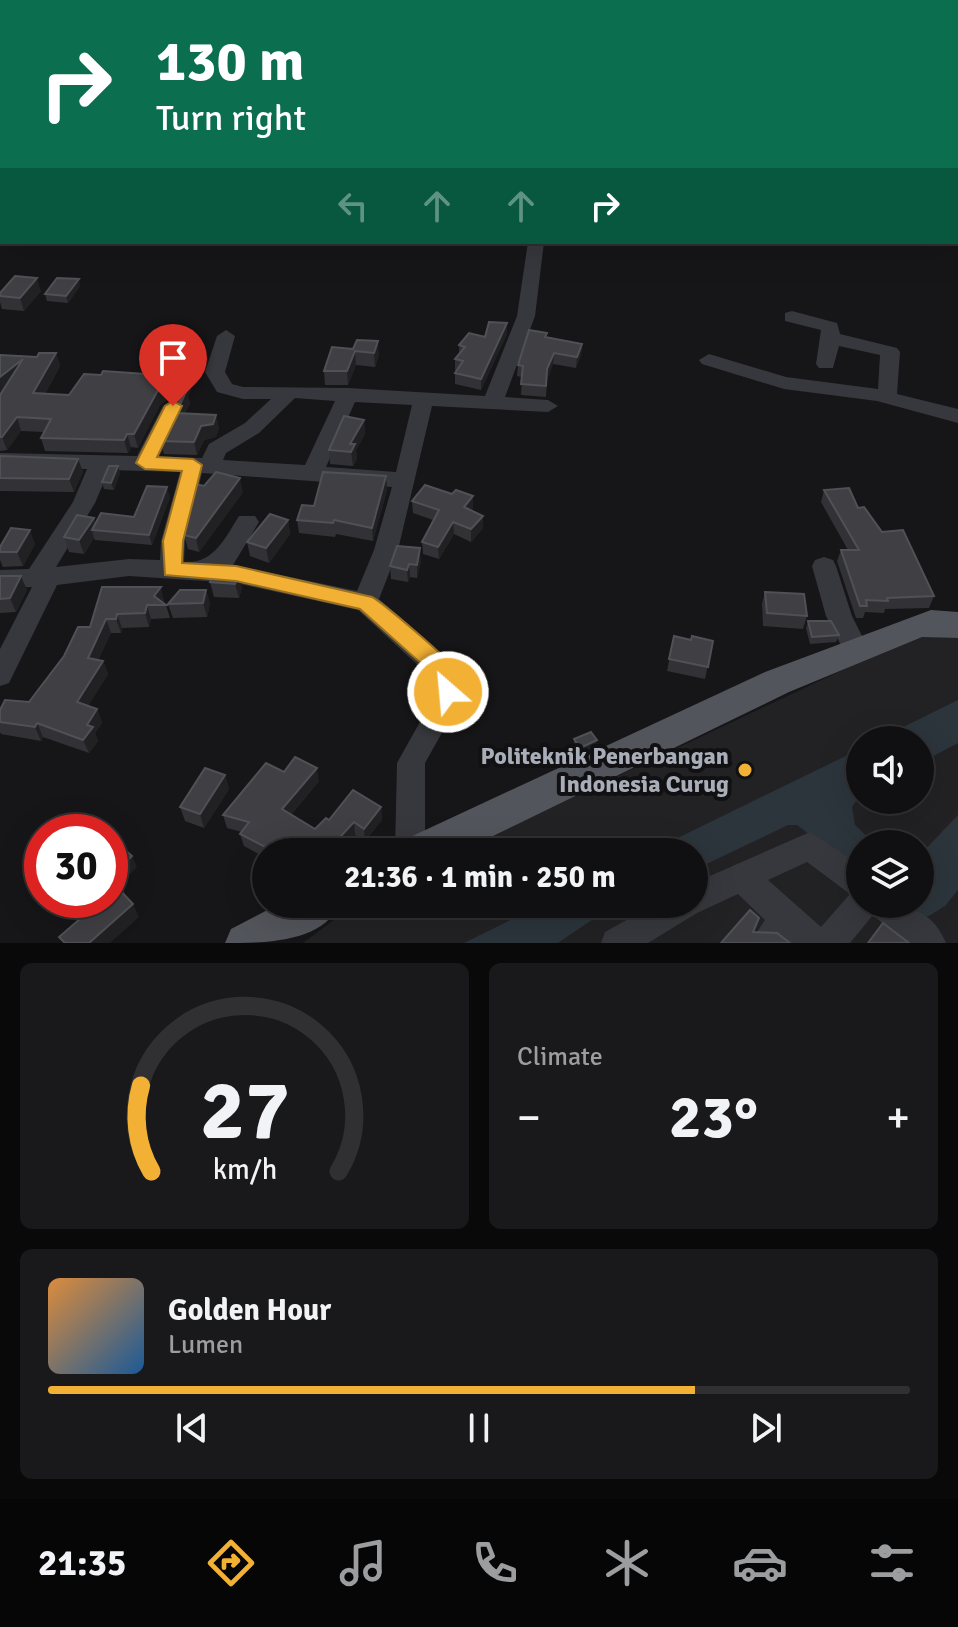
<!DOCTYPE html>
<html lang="en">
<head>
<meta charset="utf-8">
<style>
	:root { --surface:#101012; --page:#19191b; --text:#f1f3f6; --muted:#9c9d9f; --line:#303032; --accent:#f2b134 }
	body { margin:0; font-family:Signika,sans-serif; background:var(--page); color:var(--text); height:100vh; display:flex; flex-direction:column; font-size:30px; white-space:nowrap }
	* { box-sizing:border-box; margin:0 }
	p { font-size:26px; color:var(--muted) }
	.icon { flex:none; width:44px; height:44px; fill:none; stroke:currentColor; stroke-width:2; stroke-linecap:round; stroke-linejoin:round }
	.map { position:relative; height:943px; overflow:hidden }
	.side { display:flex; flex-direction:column; gap:20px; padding:20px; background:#09090a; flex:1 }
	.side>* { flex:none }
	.top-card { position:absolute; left:0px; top:0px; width:958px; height:244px; box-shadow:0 8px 32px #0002,0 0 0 2px var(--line); background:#0b6e4f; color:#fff; overflow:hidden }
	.buttons { position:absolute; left:846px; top:726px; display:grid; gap:16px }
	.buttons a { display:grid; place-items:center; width:88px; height:88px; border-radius:50%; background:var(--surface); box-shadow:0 8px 32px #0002,0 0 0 2px var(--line); font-size:40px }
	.speed { position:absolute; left:24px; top:814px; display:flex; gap:16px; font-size:40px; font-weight:700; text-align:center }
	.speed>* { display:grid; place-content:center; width:104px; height:104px; border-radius:50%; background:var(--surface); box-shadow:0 8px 32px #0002,0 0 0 2px var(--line); line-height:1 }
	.speed .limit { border:12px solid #d22; background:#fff; color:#111 }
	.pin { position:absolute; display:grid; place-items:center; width:68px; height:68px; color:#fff; margin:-82px -34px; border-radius:50% 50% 50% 0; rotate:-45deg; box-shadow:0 0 8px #0007 }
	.pin .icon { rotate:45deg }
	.me { position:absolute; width:88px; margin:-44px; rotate:333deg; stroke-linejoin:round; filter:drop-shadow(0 0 6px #0008) }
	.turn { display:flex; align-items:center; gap:28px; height:168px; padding:0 24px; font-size:36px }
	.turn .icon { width:104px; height:104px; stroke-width:2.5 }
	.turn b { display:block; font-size:56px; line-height:68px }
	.lanes { display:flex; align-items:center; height:76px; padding:0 24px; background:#0003; justify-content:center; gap:40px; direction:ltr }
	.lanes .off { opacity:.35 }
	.big { font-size:60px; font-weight:800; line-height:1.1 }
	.side .tile { flex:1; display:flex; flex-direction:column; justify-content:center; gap:12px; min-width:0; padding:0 28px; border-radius:12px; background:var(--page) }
	.side .dial { align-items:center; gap:0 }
	.dial svg { height:208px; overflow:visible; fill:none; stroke:var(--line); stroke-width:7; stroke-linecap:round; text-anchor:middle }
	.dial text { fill:var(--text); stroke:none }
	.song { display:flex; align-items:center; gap:24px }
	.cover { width:96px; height:96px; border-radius:12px; background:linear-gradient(135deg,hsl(30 70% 55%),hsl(210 70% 35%)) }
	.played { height:8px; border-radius:4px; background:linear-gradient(90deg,var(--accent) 75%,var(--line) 75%) }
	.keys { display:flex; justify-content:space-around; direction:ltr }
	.heat { display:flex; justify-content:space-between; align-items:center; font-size:44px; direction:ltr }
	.side .tiles { flex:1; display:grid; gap:20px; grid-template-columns:1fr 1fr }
	.tile:last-child { grid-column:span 2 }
	.trip { position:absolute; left:252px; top:838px; width:456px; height:80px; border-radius:40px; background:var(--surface); box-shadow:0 8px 32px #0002,0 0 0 2px var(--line); font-weight:800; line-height:80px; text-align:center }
	.dock { display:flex; height:128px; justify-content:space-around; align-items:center; background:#060607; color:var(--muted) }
	.dock .icon { width:56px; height:56px }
	.dock .current { color:var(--accent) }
	.dock b { font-size:36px; color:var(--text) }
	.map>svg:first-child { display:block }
</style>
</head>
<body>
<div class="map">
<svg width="958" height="943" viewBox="0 0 958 943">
	<rect width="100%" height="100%" fill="#161618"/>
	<path fill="#222225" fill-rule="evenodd" d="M915 636 958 638V943H303L355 904H694V852H456ZM860 740H920V800H860ZM860 844H920V904H860Z"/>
	<g fill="#2c353c">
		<polygon points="958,700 958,743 920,763 920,740 877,740"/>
		<polygon points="860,749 860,795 852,807 855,825 875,844 860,844 860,873 797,825 788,825 694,870 694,852 649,852"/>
		<polygon points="958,815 958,890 945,906 929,916 912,916 897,904 920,904 920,855"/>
		<polygon points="543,904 623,904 596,917 558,943 464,943"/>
	</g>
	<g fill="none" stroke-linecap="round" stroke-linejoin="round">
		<g fill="#37383d" fill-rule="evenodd">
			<polygon points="0,0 6,0 8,2 0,5"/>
			<rect x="198" y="0" width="12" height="2"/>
			<polygon points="278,0 290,0 277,2"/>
			<rect x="0" y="39" width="2" height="8"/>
			<rect x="0" y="148" width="2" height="8"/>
			<polygon points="2,211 2,221 0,222 0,212"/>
			<path d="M528 242H544L535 316 505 397 548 400 558 406 548 412 432 406 398 550 379 599 444 656 460 678 457 706 425 763V852H395L397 763 430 704 434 680 358 610 236 583 129 576 57 585 9 683 0 686V649L32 587 0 588V570L29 569 73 502 87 469 0 467V453L137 456 163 406 173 400 183 406 159 457 202 458 209 444 245 423 271 399H243L217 392 205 372 217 336 226 330 235 336 225 372 232 384 243 387 348 388 485 396 517 316ZM295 398 335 401 305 465 223 460 226 453 259 433ZM355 402 412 405 396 472 326 467ZM109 470 180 472 161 541 160 560 129 559 56 567 95 503ZM202 473 392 487 374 550 357 591 233 565 259 522 255 516H239C225 538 214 564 184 562L185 541Z"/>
			<polygon points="792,311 837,323 840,334 897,348 900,352 897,394 958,409 958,423 877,401 784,389 702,364 699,360 709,354 786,377 878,389 880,355 839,346 833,368 819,368 816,364 821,330 785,321 785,313"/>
			<polygon points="824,557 833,560 836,566 852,616 869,650 865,657 856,660 847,657 826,616 812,566 815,560"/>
			<path d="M810 832 860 865V904C897 904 929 902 946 943H905L873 915 850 943H750L765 920 738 894 697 913 648 943H601L605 932 655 904H694V883ZM807 862 850 894 821 927 768 880Z"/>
		</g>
		<g fill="#53555c" fill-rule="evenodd">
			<polygon points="931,610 958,612 958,638 922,637 789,692 460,852 401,852 406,839 765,672"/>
			<path d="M279 904H340C322 943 264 943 225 943L231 929Z"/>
		</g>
	</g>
	<g fill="#323236">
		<polygon points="80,286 68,303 47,301 45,294"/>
		<polygon points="41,291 24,311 2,309 0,302 0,293"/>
		<polygon points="507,334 481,390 455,384 455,373 456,371 455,370 455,359 459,354 459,345 485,337"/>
		<polygon points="547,338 582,344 581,355 576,368 553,364 547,380 546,397 521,395 522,377 517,376 518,365"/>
		<polygon points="357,340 379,355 375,367 356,365 348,385 325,385 324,371 353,349"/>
		<polygon points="56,353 60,366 45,394 69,395 101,375 188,377 191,390 188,396 190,403 185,413 219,428 216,437 204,440 197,455 164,454 160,441 179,402 171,397 160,405 138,448 131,447 128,453 45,451 41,438 44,432 21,431 7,450 0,451 0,395 37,357"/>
		<polygon points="364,420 365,434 356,450 357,459 353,466 330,464 329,450"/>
		<polygon points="0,456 78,459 83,472 74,492 0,491"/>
		<polygon points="118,466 120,473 114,490 104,489 102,482"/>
		<polygon points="386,476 387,490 373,541 336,534 335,537 299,533 297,520 314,506"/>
		<polygon points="204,486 243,492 199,552 188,549 184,535"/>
		<polygon points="824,490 858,508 882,532 934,596 929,608 885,609 884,613 865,612 863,618 856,618 837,561 841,550 848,550 821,502"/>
		<polygon points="452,494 473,496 473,508 471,510 483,516 483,528 471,542 454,534 439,559 423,554 422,542 433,520 413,513 412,501"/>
		<polygon points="170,497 152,545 95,540 94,538 84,554 69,552 64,537 94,518 95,523 134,517"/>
		<polygon points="288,520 290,534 269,563 250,556 247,542"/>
		<polygon points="35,544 23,566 3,567 0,560 0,547"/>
		<polygon points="421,561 417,578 410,577 408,582 391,579 390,566"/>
		<polygon points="215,570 242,587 239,598 214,597 210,582"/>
		<polygon points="0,576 27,590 16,612 0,613"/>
		<polygon points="102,587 164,600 163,602 166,605 170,618 151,619 149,627 122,628 121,633 111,633 98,660 103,661 108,674 88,706 97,709 102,723 95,733 98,741 89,753 43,737 41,741 1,734 0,732 0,710 29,702 90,627"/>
		<polygon points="206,590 210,604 207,617 173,618 168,604"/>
		<polygon points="765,592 807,616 803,629 763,626 762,604"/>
		<polygon points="808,621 839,635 836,642 810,644 806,628"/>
		<polygon points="674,636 691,640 713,641 705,679 667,671"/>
		<polygon points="574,739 596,747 579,755 574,746"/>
		<polygon points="284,772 319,781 291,815 315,829 329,820 381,807 382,820 365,841 355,835 340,852 266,852 266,858 244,846 240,834 242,832 227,828 223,815"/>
		<polygon points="225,775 229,789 204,828 185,821 180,807"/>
	</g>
	<g fill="#212124">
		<polygon points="37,278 41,291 24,311 20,298"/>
		<polygon points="79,279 80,286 68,303 66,296"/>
		<polygon points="507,323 507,334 481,390 481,379"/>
		<polygon points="378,341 379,355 375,367 374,353"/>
		<polygon points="582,344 581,355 576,368 577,357"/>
		<polygon points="355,351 356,365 348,385 347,371"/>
		<polygon points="56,353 60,366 38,406 33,393"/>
		<polygon points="554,353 553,364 547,380 547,369"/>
		<polygon points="23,359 0,394 0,377"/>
		<polygon points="188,377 191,390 188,396 190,403 179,426 176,413 184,396 182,389"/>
		<polygon points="168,384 171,397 160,405 138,448 134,434 157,392"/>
		<polygon points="216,415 219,428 216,437 204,440 197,455 194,442 201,426"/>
		<polygon points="17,417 21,431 7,450 2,437"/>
		<polygon points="364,420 365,434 356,450 357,459 353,466 350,444"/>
		<polygon points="127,434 131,447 128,453 124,440"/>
		<polygon points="78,459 83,472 74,492 69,479"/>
		<polygon points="118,466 120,473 114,490 111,483"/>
		<polygon points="386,476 387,490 373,541 372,528"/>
		<polygon points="240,478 243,492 199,552 196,538"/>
		<polygon points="167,487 170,497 152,545 149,535"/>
		<polygon points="473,496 473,508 464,519 464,507"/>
		<polygon points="483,516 483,528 471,542 471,529"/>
		<polygon points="94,518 98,530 92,530 94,538 84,554 79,540"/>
		<polygon points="288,520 290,534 269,563 266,548"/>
		<polygon points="453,522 454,534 439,559 438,547"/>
		<polygon points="30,530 35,544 23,566 17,552"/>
		<polygon points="420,548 421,561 417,578 417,565"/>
		<polygon points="409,564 410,577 408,582 407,570"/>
		<polygon points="239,573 242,587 239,598 235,584"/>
		<polygon points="21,576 27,590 16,612 10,598"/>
		<polygon points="161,587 164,600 161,605 154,596"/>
		<polygon points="206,590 210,604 207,617 203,603"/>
		<polygon points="147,605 151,619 149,627 145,613"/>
		<polygon points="117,614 122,628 121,633 116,619"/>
		<polygon points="106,619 111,633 93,671 88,658"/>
		<polygon points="103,661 108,674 82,716 77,702"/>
		<polygon points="97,709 102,723 95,733 98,741 89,753 83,740 87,725"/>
		<polygon points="37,723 43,737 41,741 35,727"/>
		<polygon points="597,740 596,747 579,755 580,748"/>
		<polygon points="317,768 319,781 285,822 282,809"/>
		<polygon points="225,775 229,789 204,828 200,814"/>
		<polygon points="381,807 382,820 365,841 364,829"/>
		<polygon points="354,822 355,835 340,852 329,852 329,849"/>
		<polygon points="320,842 322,852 309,852"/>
		<polygon points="132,856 137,867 110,894 110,877"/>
		<polygon points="133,904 139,917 110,943 89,943"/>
	</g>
	<g fill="#3f3f44" stroke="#4f5156" stroke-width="2">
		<polygon points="160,0 191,0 196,2 156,1"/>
		<polygon points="15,276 37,278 20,298 0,296 0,293"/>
		<polygon points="57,278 79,279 66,296 45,294"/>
		<polygon points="489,322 507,323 481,379 455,373 463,361 455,359 465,347 459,345 469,333 485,337"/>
		<polygon points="529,330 547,333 545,337 582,344 577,357 554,353 547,369 546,386 521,384 523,366 518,365"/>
		<polygon points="357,340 378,341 374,353 355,351 347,371 324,371 332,347 353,349"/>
		<polygon points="39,353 56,353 33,393 69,395 84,374 101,375 103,371 188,377 182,389 187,390 176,413 216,415 213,424 201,426 194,442 160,441 183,394 168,384 157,392 134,434 127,434 124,440 41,438 51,419 17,417 2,437 0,437 0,395 23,359 0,377 0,355 37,357"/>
		<polygon points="344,416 364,420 350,444 355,444 351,452 329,450"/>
		<polygon points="0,456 78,459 69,479 0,478"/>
		<polygon points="109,466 118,466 111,483 102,482"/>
		<polygon points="216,472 240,478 196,538 184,535 195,484 204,486"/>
		<polygon points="323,472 386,476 372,528 334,520 333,523 297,520 302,505 314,506"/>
		<polygon points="425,485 452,494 456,490 473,496 464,507 483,516 471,529 453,522 438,547 422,542 439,510 412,501"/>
		<polygon points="147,486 167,487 149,535 92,530 101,513 134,517"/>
		<polygon points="849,488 858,508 864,507 882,532 903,530 934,596 887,598 888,601 866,600 867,606 860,606 841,550 859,550 824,490"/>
		<polygon points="270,514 288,520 266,548 247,542"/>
		<polygon points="77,515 94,518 79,540 64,537"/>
		<polygon points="11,528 30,530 17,552 0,552 0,547"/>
		<polygon points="397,546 420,548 417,565 409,564 407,570 390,566"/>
		<polygon points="215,570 239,573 235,584 210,582"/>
		<polygon points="0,576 21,576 10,598 0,599"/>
		<polygon points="102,587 161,587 154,596 166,605 147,605 145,613 117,614 116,619 106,619 88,658 103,661 77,702 97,709 87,725 93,727 83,740 37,723 35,727 0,722 0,710 5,700 29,702 64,656 78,627 90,627"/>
		<polygon points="180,590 206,590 203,603 168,604"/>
		<polygon points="765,592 804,594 807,616 767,613"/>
		<polygon points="808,621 831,621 839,635 812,637"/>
		<polygon points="674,636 691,640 692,636 713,641 708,667 669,659"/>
		<polygon points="591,732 597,740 580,748 574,739"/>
		<polygon points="295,757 317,768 282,809 315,829 326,818 329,820 353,790 381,807 364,829 354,822 329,849 320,842 309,852 275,852 240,834 249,822 223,815 266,763 284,772"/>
		<polygon points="205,768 225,775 200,814 180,807"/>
		<polygon points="110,837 132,856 110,877"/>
		<polygon points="117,887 133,904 89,943 65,943 59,937 102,900 110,900 110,893"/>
		<polygon points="750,910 759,918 753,932 777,933 790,943 721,943"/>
		<polygon points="883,923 909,943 868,943"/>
	</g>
	<path fill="#f2b134" stroke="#9d7322" stroke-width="2" d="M173 401 182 406 157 457 193 459 202 465 183 541 182 563 236 566 372 597C382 602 450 660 453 667 457 674 457 684 459 692L456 698H440L433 674 360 609 236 581 165 575 163 541 182 471 145 469 136 463 165 406Z"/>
	<circle fill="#f2b134" stroke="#111113" stroke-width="3" cx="745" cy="770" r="8"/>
	<g text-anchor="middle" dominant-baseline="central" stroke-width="8" stroke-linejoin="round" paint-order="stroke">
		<g font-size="24" font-weight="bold" fill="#a8adb8" stroke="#111113" text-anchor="end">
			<text x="729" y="756">Politeknik Penerbangan<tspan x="729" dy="28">Indonesia Curug</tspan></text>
		</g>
	</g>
</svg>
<div class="buttons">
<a><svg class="icon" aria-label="sound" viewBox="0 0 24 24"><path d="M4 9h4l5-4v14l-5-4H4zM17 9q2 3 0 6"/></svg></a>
<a><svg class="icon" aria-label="layers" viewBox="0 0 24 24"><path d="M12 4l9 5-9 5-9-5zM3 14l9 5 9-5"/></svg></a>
</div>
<div class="speed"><div class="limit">30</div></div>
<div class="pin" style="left:173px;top:406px;background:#d93025"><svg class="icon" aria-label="arrive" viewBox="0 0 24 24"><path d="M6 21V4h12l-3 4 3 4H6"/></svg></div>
<svg class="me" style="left:448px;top:692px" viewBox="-20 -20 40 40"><circle r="17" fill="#f2b134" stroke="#fff" stroke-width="3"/><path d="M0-11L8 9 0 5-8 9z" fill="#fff"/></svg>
<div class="trip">21:36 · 1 min · 250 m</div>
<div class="top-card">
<div class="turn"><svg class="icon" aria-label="right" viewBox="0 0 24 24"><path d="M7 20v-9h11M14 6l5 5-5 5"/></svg><div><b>130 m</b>Turn right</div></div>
<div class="lanes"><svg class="icon off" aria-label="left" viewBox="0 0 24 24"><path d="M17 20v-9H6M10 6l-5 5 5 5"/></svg><svg class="icon off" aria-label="ahead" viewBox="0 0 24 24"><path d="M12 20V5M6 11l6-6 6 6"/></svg><svg class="icon off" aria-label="ahead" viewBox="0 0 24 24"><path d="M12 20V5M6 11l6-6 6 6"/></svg><svg class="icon" aria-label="right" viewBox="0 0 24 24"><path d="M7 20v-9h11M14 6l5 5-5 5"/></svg></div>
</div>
</div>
<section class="side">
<div class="tiles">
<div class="tile dial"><svg viewBox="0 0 100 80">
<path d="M14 69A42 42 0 1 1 86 69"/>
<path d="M14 69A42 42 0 0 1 10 36" stroke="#f2b134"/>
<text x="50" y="56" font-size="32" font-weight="700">27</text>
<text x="50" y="72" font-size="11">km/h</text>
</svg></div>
<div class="tile"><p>Climate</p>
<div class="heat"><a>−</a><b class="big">23°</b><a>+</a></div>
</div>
<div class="tile">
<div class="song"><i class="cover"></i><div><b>Golden Hour</b><p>Lumen</p></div></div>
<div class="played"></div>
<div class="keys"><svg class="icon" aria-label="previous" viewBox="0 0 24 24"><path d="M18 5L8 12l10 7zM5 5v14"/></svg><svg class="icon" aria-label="pause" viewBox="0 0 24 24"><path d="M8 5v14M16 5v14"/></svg><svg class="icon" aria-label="next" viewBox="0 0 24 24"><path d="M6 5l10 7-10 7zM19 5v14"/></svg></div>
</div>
</div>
</section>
<nav class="dock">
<b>21:35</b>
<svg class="icon current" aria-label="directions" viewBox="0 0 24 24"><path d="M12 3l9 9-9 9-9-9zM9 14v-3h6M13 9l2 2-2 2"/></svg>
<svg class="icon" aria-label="music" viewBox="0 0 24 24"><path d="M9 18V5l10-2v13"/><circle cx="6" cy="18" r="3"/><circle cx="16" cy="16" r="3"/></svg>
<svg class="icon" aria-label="phone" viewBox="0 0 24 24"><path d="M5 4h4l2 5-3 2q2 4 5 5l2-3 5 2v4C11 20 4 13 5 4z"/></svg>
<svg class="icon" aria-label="climate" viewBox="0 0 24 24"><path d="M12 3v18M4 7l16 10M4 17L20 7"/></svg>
<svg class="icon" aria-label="car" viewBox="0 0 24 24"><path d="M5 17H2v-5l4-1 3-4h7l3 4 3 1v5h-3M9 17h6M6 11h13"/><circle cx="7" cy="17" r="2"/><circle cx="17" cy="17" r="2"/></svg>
<svg class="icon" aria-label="filters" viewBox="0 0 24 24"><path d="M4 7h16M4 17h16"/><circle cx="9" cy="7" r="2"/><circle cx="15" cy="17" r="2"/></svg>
</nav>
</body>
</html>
